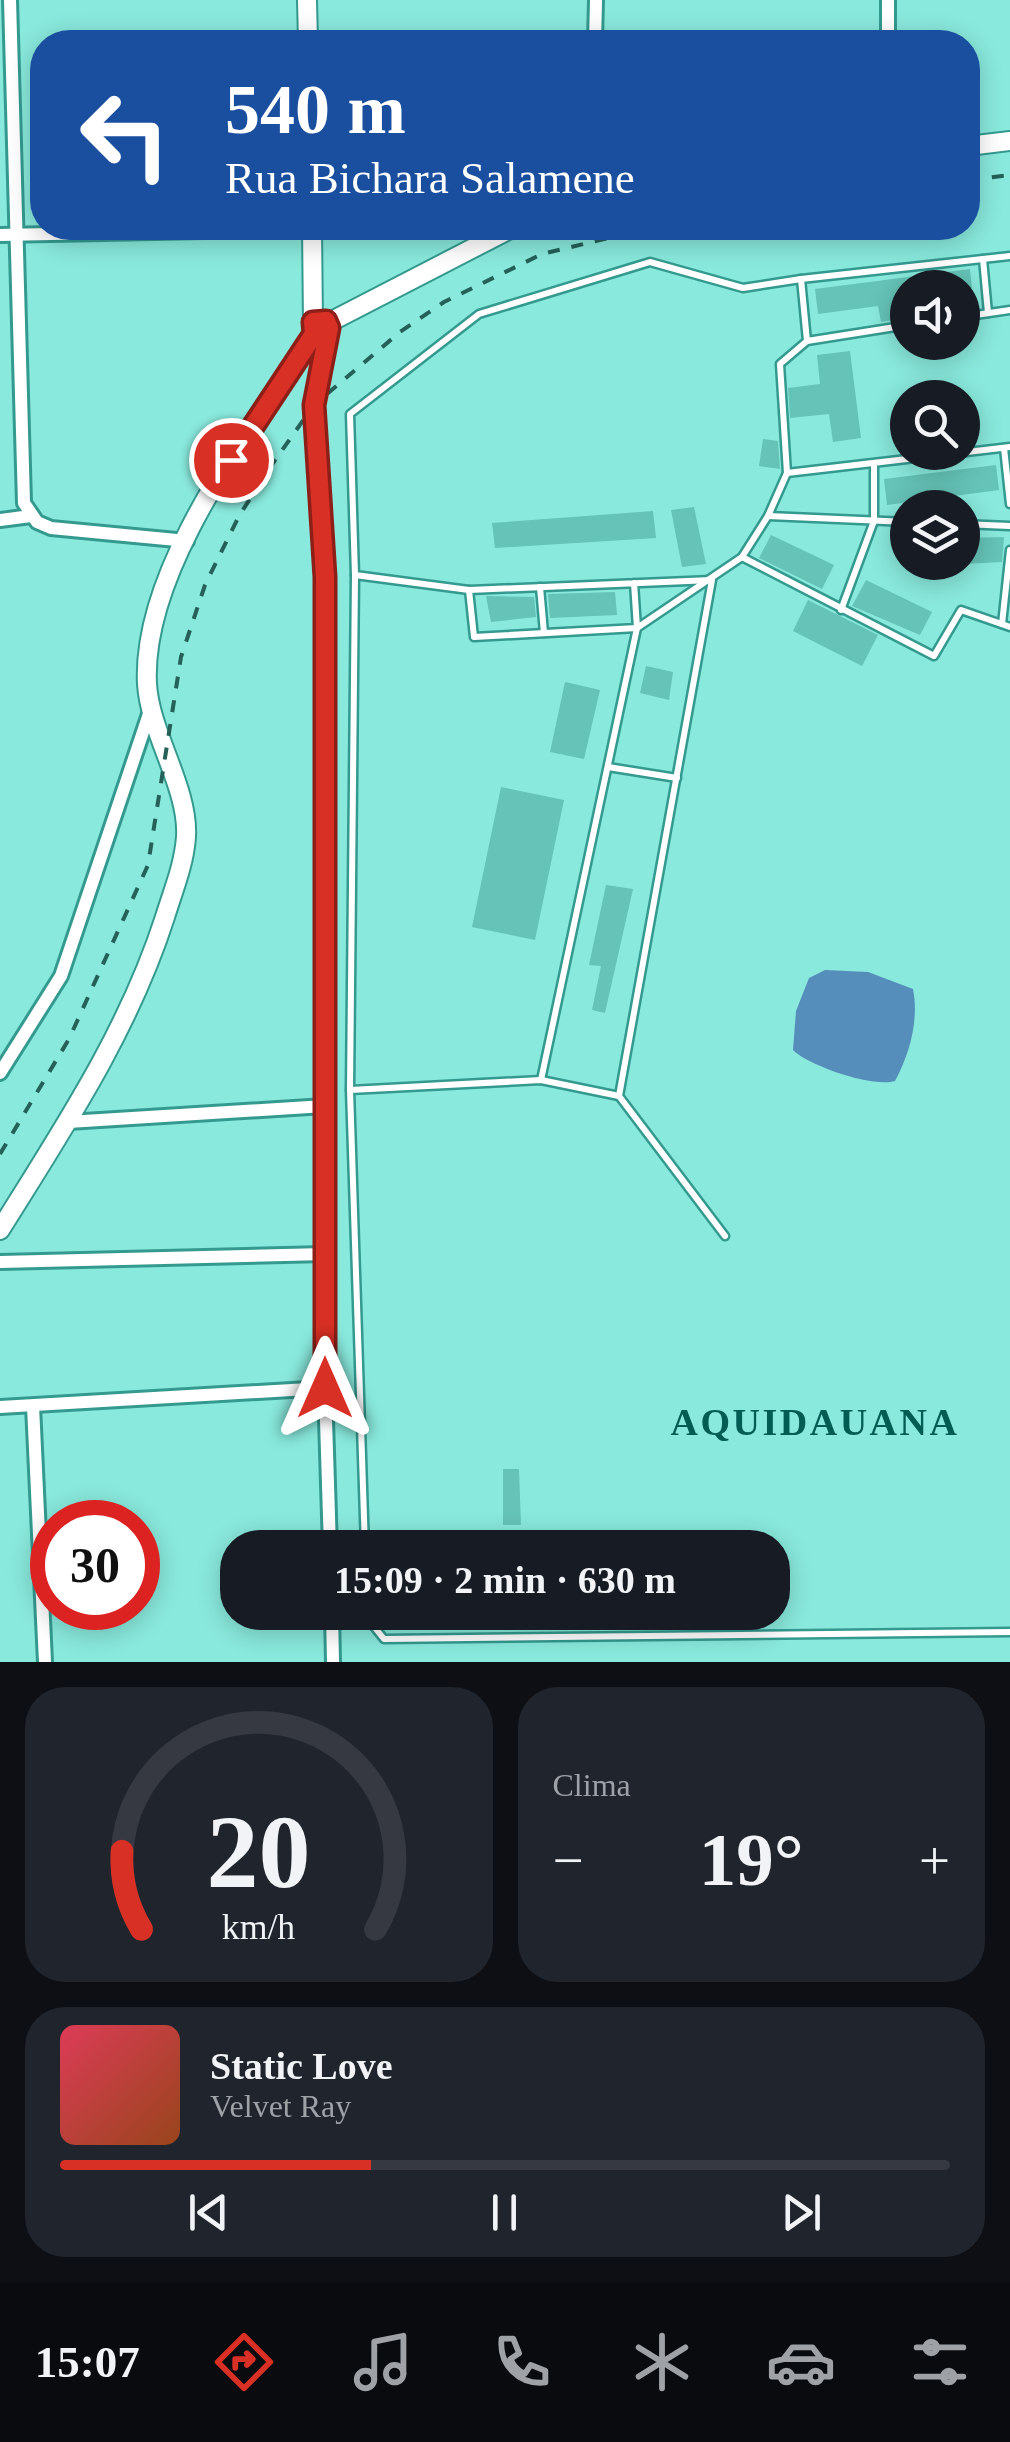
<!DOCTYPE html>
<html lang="pt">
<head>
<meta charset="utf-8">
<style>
	:root { --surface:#171b24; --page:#20242c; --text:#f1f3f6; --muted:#9ea1a6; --line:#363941; --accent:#d93025 }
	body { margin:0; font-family:"Times New Roman",serif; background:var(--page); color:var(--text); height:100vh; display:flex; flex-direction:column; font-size:38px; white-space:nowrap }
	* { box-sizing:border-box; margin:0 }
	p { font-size:32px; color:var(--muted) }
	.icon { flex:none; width:55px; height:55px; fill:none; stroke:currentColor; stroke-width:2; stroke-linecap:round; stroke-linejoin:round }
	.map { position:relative; height:1662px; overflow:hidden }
	.side { display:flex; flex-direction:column; gap:25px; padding:25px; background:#0d0f14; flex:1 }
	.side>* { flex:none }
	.banner { position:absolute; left:30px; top:30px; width:950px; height:210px; border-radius:40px; box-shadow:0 5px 25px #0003; background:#1a4fa0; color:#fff; overflow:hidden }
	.controls { position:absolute; left:890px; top:270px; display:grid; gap:20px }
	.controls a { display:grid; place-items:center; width:90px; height:90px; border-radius:50%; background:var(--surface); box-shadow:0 5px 25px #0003; font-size:50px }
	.speed { position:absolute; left:30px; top:1500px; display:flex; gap:20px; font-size:50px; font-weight:700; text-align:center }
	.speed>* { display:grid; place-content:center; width:130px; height:130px; border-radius:50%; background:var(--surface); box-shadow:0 5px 25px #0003; line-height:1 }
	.speed .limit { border:15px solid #d22; background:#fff; color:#111 }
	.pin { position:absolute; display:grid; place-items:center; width:85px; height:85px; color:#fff; margin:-42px; border:5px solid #fff; border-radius:50%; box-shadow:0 2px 10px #0007 }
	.me { position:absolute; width:110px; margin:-55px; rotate:0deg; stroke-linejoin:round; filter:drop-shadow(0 0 8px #0008) }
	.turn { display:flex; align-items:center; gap:35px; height:210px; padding:0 30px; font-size:45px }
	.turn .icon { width:130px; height:130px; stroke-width:2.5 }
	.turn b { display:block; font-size:70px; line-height:85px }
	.big { font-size:75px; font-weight:600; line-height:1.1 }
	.side .widget { flex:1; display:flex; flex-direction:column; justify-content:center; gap:15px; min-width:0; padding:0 35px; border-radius:40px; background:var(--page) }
	.side .dial { align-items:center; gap:0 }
	.dial svg { height:260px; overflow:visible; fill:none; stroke:var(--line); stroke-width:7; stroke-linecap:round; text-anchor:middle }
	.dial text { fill:var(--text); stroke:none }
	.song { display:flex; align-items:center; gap:30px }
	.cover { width:120px; height:120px; border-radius:15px; background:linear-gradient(135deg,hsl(350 70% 55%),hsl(20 70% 35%)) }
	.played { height:10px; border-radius:5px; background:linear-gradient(90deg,var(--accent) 35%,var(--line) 35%) }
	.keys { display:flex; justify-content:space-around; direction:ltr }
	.heat { display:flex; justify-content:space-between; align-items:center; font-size:55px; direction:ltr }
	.side .tiles { flex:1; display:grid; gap:25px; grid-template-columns:1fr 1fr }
	.widget:last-child { grid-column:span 2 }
	.trip { position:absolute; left:220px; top:1530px; width:570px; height:100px; border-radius:40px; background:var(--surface); box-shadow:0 5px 25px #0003; font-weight:600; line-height:100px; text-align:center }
	.tabs { display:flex; height:160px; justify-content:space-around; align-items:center; background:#090b0e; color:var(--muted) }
	.tabs .icon { width:70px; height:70px }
	.tabs .active { color:var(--accent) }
	.tabs b { font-size:45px; color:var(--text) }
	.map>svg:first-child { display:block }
</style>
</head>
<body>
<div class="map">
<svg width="1010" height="1662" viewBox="0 0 1010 1662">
	<rect width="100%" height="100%" fill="#89e9dc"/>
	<path fill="#558dbb" d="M825 970 868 972 913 989C919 1020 910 1053 895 1081 874 1088 809 1066 793 1050L796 1011 809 978Z"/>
	<g fill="#65c3b7">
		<polygon points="970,269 972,288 908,288 908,318 881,322 878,306 818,314 815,289"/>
		<polygon points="850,351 861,438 833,442 829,414 790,418 788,388 820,384 817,355"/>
		<polygon points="763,439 778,441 780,469 759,466"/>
		<polygon points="996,465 999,490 887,505 884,479"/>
		<polygon points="694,507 706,564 682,567 671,510"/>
		<polygon points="653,511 656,538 495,548 492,523"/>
		<polygon points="771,535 834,565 822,589 759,558"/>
		<polygon points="1004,537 1002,562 962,564 962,538"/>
		<polygon points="866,580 932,612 920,635 852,606"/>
		<polygon points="615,592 617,615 550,618 548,594"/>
		<polygon points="486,596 534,597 536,617 491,622"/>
		<polygon points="808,600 878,635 862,666 793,631"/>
		<polygon points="646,666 673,672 669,700 640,693"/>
		<polygon points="565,682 600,690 584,759 550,752"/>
		<polygon points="501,787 564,800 535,940 472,927"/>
		<polygon points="606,885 633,889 605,1013 592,1010 601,966 589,965"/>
		<polygon points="503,1469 519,1469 521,1525 503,1525"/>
	</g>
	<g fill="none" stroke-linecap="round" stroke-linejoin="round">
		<defs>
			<g id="lane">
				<polyline points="983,259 988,313"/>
				<polyline points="962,317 1010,310"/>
				<polyline points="807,341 801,279 1010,256"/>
				<polyline points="1004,448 1010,504"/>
				<polyline points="787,473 1010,447"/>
				<polyline points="768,516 908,522"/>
				<polyline points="962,524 1010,526"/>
				<polyline points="742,557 768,516 787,473 780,364 807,341 908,325"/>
				<polyline points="634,583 637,628 474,637 469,590 712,580 619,1096 725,1236"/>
				<polyline points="540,587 544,633"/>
				<polyline points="469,590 355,575 350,414 479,314 650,262 743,288 801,279"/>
				<polyline points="841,610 874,521 874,466"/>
				<polyline points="1002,624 1010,550"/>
				<polyline points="608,767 677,778"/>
				<polyline points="541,1080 637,628 742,557 934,656 961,610 1010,627"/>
				<polyline points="350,1090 355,575"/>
				<polyline points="365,1548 350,1090 541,1080 619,1096"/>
				<polyline points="368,1612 368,1619 384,1639 1010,1632"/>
			</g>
			<g id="street">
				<polyline points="10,0 24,503 37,522 51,528 187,541"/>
				<polyline points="888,0 888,42"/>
				<polyline points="595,42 596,0"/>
				<polyline points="0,235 312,229"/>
				<polyline points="327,334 314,405 325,577 325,1388 330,1548"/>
				<polyline points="0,520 31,516"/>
				<polyline points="0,1073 61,976 150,711"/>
				<polyline points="68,1122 325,1106"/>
				<polyline points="0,1262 325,1254"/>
				<polyline points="33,1406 45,1662"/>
				<polyline points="0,1407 325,1388"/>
				<polyline points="332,1612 333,1662"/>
			</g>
			<g id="secondary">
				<polyline points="307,0 308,42"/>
				<polyline points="968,146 1010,141"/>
				<polyline points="312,228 313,322"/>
				<polyline points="328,323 512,228"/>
				<path d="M0 1230C63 1129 128 1032 165 917 173 891 184 865 186 837 189 788 150 734 147 684 141 568 252 428 313 335"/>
			</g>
		</defs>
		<use href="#lane" stroke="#349a8f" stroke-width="11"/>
		<use href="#street" stroke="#349a8f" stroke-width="18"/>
		<use href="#secondary" stroke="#349a8f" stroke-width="22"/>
		<use href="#lane" stroke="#fff" stroke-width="6"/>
		<use href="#street" stroke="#fff" stroke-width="12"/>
		<use href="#secondary" stroke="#fff" stroke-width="18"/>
		<g stroke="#256059" stroke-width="4" stroke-dasharray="12 12" stroke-linecap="butt">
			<polyline points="968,180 1010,175"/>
			<polyline points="0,1154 69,1039 148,865 181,657 205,585 239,516 273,463 314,405 400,332 444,302 542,254 650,228"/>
		</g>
	</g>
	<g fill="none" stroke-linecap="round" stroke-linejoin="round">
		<defs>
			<polyline id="route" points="231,460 314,334 313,322 326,321 329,328 314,405 325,577 325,1388"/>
		</defs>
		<use href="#route" stroke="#8d1f18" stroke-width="25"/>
		<use href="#route" stroke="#d93025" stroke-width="18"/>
	</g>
	<g text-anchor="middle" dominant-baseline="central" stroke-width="8" stroke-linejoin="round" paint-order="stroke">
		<g font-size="38" font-weight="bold" letter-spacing="2.5" fill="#015c54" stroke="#89e9dc">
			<text x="815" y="1422">AQUIDAUANA</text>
		</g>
	</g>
</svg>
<div class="controls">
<a><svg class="icon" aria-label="sound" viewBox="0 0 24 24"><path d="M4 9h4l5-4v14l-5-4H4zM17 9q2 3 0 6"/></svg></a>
<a><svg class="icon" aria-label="search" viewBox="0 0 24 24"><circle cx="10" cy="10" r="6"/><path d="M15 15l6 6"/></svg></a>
<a><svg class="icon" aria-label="layers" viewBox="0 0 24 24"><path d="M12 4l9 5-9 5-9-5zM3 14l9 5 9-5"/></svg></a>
</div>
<div class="speed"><div class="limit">30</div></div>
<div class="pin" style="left:231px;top:460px;background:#d93025"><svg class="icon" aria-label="arrive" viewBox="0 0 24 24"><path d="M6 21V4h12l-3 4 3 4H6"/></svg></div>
<svg class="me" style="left:325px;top:1388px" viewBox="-20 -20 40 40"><path d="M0-17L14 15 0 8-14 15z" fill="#d93025" stroke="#fff" stroke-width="4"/></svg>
<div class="trip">15:09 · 2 min · 630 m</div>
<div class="banner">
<div class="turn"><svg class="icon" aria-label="left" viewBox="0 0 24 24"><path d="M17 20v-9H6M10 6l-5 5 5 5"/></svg><div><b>540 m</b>Rua Bichara Salamene</div></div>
</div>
</div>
<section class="side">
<div class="tiles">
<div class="widget dial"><svg viewBox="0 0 100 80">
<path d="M14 69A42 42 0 1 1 86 69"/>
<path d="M14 69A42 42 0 0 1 8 45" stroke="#d93025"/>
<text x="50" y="56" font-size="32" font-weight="700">20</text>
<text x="50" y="72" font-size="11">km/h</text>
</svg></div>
<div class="widget"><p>Clima</p>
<div class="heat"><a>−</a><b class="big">19°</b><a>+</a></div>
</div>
<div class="widget">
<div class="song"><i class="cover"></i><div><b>Static Love</b><p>Velvet Ray</p></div></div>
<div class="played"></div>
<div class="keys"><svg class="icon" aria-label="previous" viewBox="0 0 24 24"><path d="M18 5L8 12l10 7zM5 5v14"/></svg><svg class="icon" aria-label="pause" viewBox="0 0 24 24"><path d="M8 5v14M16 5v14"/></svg><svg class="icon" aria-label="next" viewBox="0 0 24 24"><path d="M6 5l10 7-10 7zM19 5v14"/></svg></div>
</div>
</div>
</section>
<nav class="tabs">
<b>15:07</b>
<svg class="icon active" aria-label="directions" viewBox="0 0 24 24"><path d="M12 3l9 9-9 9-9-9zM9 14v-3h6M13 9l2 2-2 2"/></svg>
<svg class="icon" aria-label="music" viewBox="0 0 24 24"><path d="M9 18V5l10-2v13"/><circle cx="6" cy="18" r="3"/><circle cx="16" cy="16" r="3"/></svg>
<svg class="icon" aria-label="phone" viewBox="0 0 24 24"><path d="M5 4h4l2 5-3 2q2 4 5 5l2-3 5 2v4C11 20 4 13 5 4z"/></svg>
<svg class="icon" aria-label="climate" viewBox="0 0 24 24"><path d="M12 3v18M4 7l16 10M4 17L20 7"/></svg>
<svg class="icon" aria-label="car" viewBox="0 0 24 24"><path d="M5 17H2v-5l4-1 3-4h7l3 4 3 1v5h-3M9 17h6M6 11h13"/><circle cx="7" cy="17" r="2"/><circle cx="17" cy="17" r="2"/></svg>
<svg class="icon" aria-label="filters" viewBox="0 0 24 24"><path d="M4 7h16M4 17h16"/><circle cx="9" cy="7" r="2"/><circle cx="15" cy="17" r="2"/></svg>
</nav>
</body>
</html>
